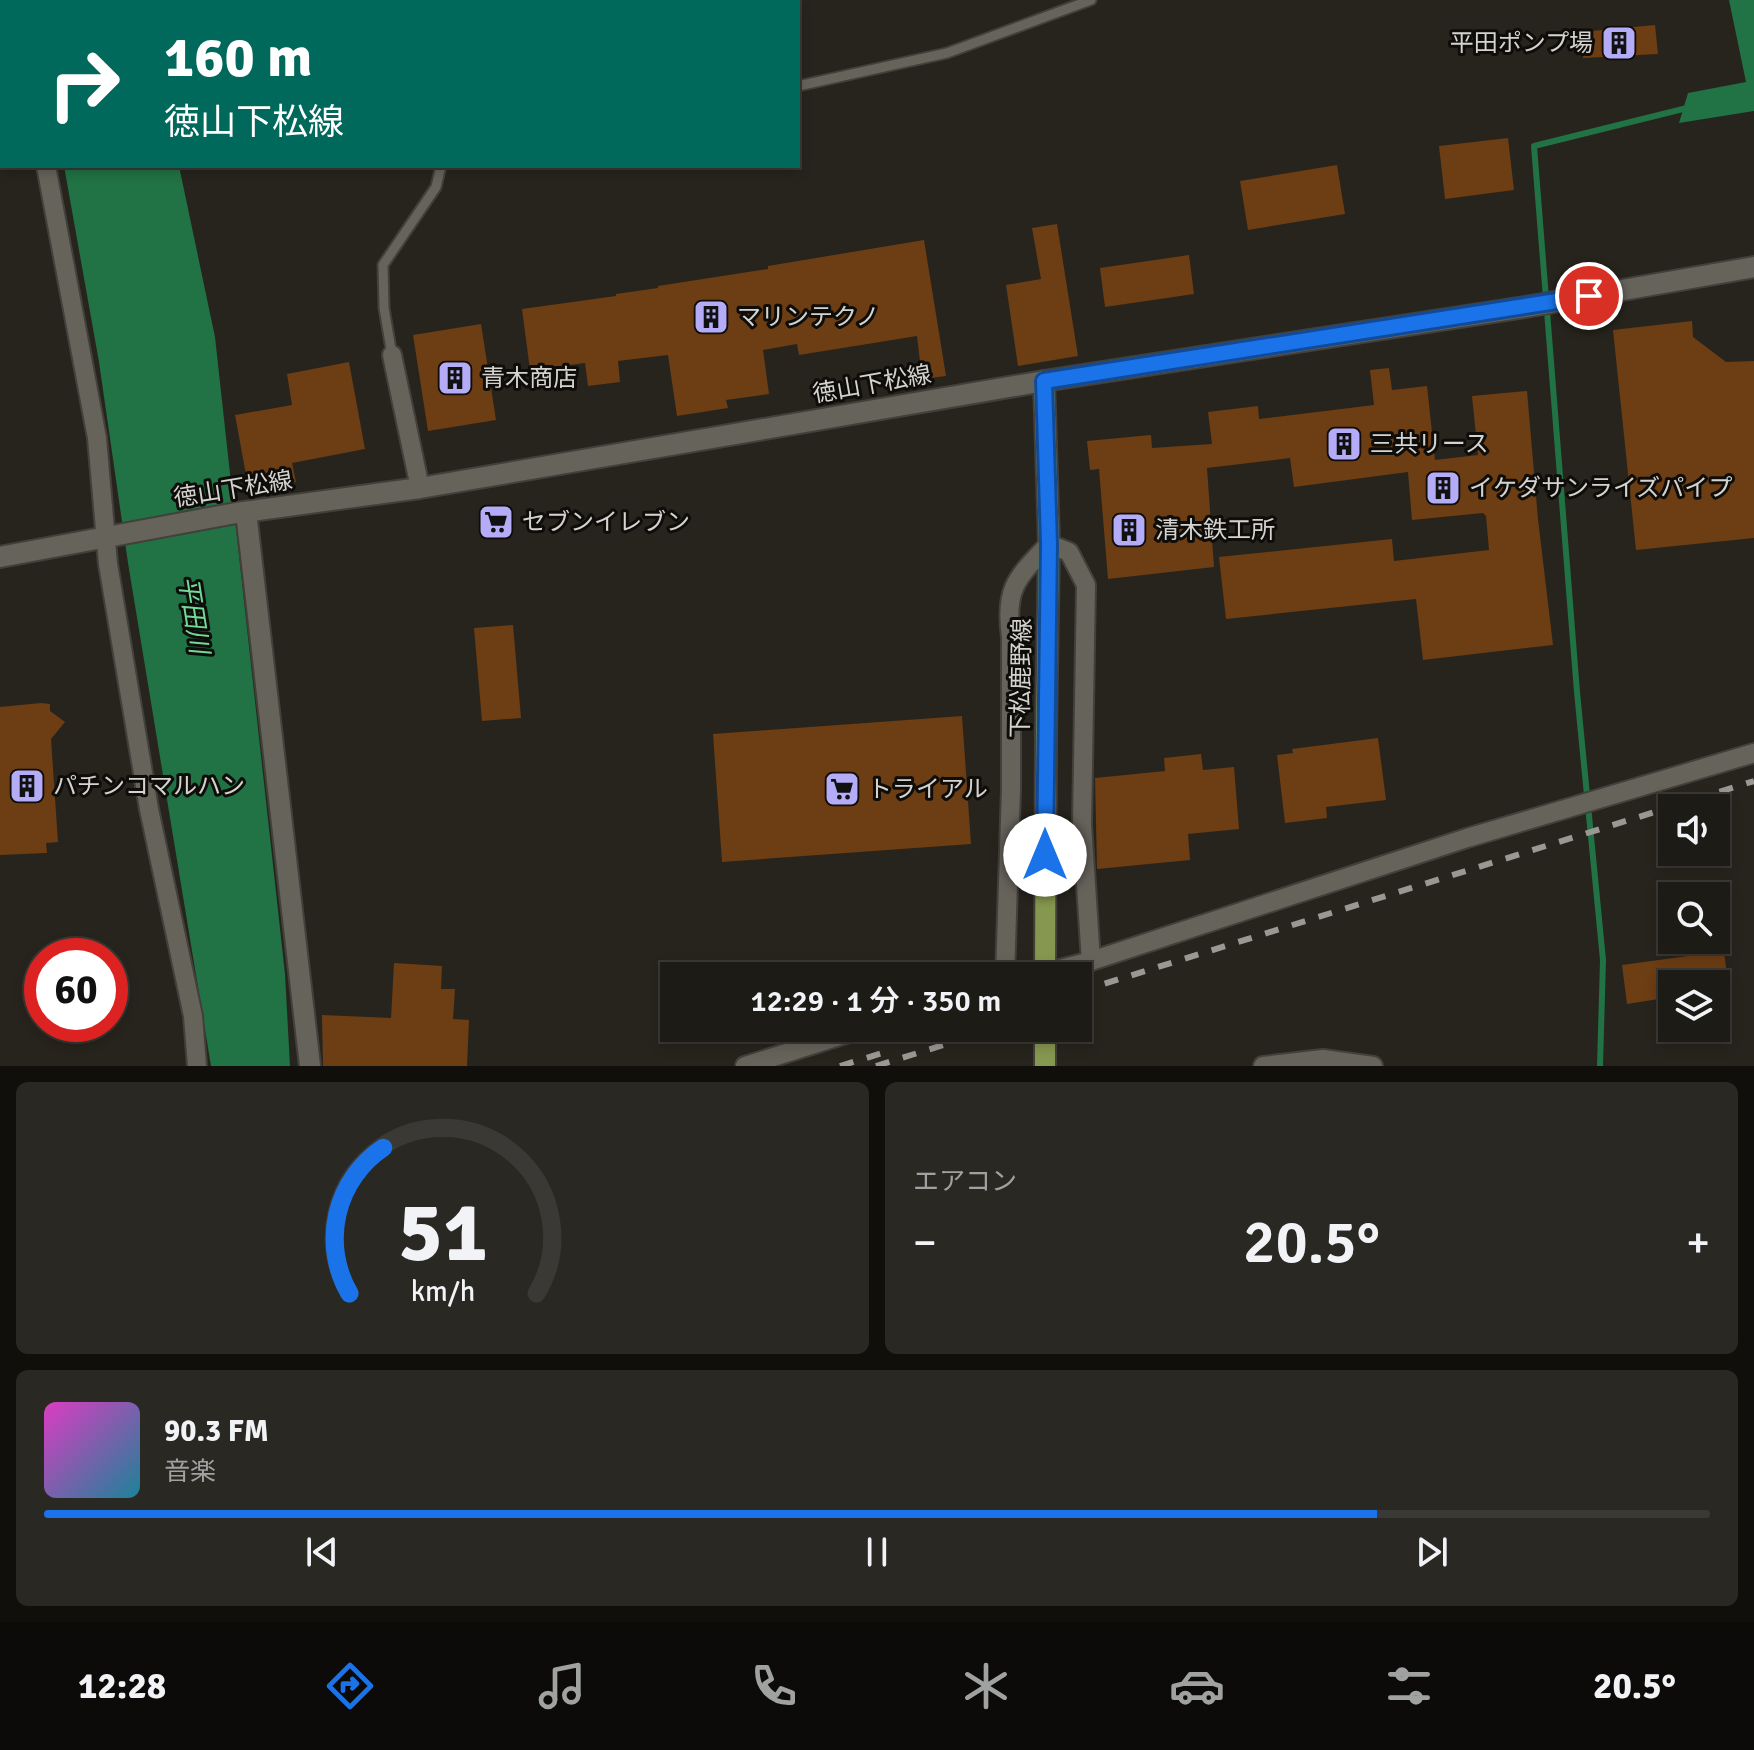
<!DOCTYPE html>
<html lang="ja">
<head>
<meta charset="utf-8">
<style>
	:root { --surface:#1d1b16; --page:#2a2823; --text:#f1f3f6; --muted:#a0a1a1; --line:#3b3935; --accent:#1a73e8 }
	body { margin:0; font-family:Signika,"Noto Sans JP",sans-serif; background:var(--page); color:var(--text); height:100vh; display:flex; flex-direction:column; font-size:30px; white-space:nowrap }
	* { box-sizing:border-box; margin:0 }
	p { font-size:26px; color:var(--muted) }
	.icon { flex:none; width:44px; height:44px; fill:none; stroke:currentColor; stroke-width:2; stroke-linecap:round; stroke-linejoin:round }
	.map { position:relative; height:1066px; overflow:hidden }
	.panel { display:flex; flex-direction:column; gap:16px; padding:16px; background:#100f0c; flex:1 }
	.panel>* { flex:none }
	.top-card { position:absolute; left:0px; top:0px; width:800px; height:168px; box-shadow:0 4px 12px #0003,0 0 0 2px var(--line); background:#00695c; color:#fff; overflow:hidden }
	.controls { position:absolute; left:1658px; top:794px; display:grid; gap:16px }
	.controls a { display:grid; place-items:center; width:72px; height:72px; border-radius:0px; background:var(--surface); box-shadow:0 4px 12px #0003,0 0 0 2px var(--line); font-size:40px }
	.speed { position:absolute; left:24px; top:938px; display:flex; gap:16px; font-size:40px; font-weight:700; text-align:center }
	.speed>* { display:grid; place-content:center; width:104px; height:104px; border-radius:50%; background:var(--surface); box-shadow:0 4px 12px #0003,0 0 0 2px var(--line); line-height:1 }
	.speed .limit { border:12px solid #d22; background:#fff; color:#111 }
	.pin { position:absolute; display:grid; place-items:center; width:68px; height:68px; color:#fff; margin:-34px; border:4px solid #fff; border-radius:50%; box-shadow:0 2px 8px #0007 }
	.me { position:absolute; width:88px; margin:-44px; rotate:0deg; stroke-linejoin:round; filter:drop-shadow(0 0 6px #0008) }
	.turn { display:flex; align-items:center; gap:28px; height:168px; padding:0 32px; font-size:36px }
	.turn .icon { width:104px; height:104px; stroke-width:2.5 }
	.turn b { display:block; font-size:56px; line-height:68px }
	.big { font-size:60px; font-weight:600; line-height:1.1 }
	.panel .widget { flex:1; display:flex; flex-direction:column; justify-content:center; gap:12px; min-width:0; padding:0 28px; border-radius:12px; background:var(--page) }
	.panel .dial { align-items:center; gap:0 }
	.dial svg { height:208px; overflow:visible; fill:none; stroke:var(--line); stroke-width:7; stroke-linecap:round; text-anchor:middle }
	.dial text { fill:var(--text); stroke:none }
	.song { display:flex; align-items:center; gap:24px }
	.cover { width:96px; height:96px; border-radius:12px; background:linear-gradient(135deg,hsl(310 70% 55%),hsl(190 70% 35%)) }
	.played { height:8px; border-radius:4px; background:linear-gradient(90deg,var(--accent) 80%,var(--line) 80%) }
	.keys { display:flex; justify-content:space-around; direction:ltr }
	.heat { display:flex; justify-content:space-between; align-items:center; font-size:44px; direction:ltr }
	.panel .tiles { flex:1; display:grid; gap:16px; grid-template-columns:1fr 1fr }
	.widget:last-child { grid-column:span 2 }
	.trip { position:absolute; left:660px; top:962px; width:432px; height:80px; border-radius:0px; background:var(--surface); box-shadow:0 4px 12px #0003,0 0 0 2px var(--line); font-weight:600; line-height:80px; text-align:center }
	.tab-bar { display:flex; height:128px; justify-content:space-around; align-items:center; background:#0c0b09; color:var(--muted) }
	.tab-bar .icon { width:56px; height:56px }
	.tab-bar .active { color:var(--accent) }
	.tab-bar b { font-size:36px; color:var(--text) }
	.map>svg:first-child { display:block }
</style>
</head>
<body>
<div class="map">
<svg width="1754" height="1066" viewBox="0 0 1754 1066">
	<rect width="100%" height="100%" fill="#27241d"/>
	<g fill="#217244">
		<polygon points="1729,0 1754,0 1754,111 1679,123 1688,93 1746,82"/>
		<polygon points="64,166 179,166 215,337 285,974 290,1066 211,1066 128,563 99,362"/>
	</g>
	<g fill="none" stroke-linecap="round" stroke-linejoin="round">
		<polyline stroke="#217244" stroke-width="6" points="1600,1066 1603,960 1577,692 1534,146 1691,107"/>
	</g>
	<g fill="#6d3d13">
		<polygon points="1655,25 1658,54 1583,58 1581,32"/>
		<polygon points="1508,138 1514,190 1445,199 1439,146"/>
		<polygon points="1337,165 1345,214 1248,230 1240,181"/>
		<polygon points="1057,224 1078,356 1018,366 1006,285 1041,279 1032,228"/>
		<polygon points="924,240 946,376 922,379 917,336 799,355 797,344 763,350 769,394 726,400 728,408 677,416 668,355 618,361 620,382 588,386 585,363 530,370 522,309 616,296 616,294 658,288 658,286 768,269 768,266"/>
		<polygon points="1189,255 1194,294 1105,307 1100,268"/>
		<polygon points="1692,321 1693,337 1726,362 1754,361 1754,538 1636,550 1613,330"/>
		<polygon points="481,324 496,420 428,431 413,335"/>
		<polygon points="349,362 365,449 292,463 296,482 249,491 235,415 292,405 287,374"/>
		<polygon points="1389,368 1392,390 1427,386 1435,460 1478,455 1472,396 1527,391 1538,519 1553,645 1423,660 1416,599 1226,619 1219,557 1392,539 1394,561 1489,550 1486,516 1483,513 1412,520 1408,472 1294,487 1290,458 1207,468 1214,567 1108,579 1099,469 1090,470 1087,441 1151,435 1152,448 1212,444 1208,412 1258,406 1259,419 1374,405 1370,370"/>
		<polygon points="513,625 521,718 482,721 474,628"/>
		<polygon points="41,703 50,704 50,711 65,722 51,739 58,842 46,843 47,853 0,855 0,707"/>
		<polygon points="962,716 971,844 722,862 713,734"/>
		<polygon points="1378,738 1386,800 1326,807 1327,818 1285,823 1277,755 1293,753 1292,749"/>
		<polygon points="1201,754 1203,770 1234,767 1239,829 1188,834 1190,860 1097,869 1095,778 1165,771 1164,758"/>
		<polygon points="1724,951 1728,984 1672,984 1672,997 1627,1004 1622,965"/>
		<polygon points="394,963 442,966 441,989 455,989 453,1019 469,1020 467,1066 323,1066 322,1015 391,1018"/>
	</g>
	<g fill="none" stroke-linecap="round" stroke-linejoin="round">
		<defs>
			<g id="service">
				<polyline points="410,0 411,2"/>
				<polyline points="798,86 947,53 1091,0"/>
				<polyline points="392,355 384,308 383,265 436,187 441,166"/>
			</g>
			<g id="minor">
				<polyline points="14,0 15,2"/>
				<polyline points="46,166 97,438 108,564 149,809 193,1016 197,1066"/>
				<polyline points="392,355 420,488"/>
				<path d="M1005 976 1011 789V637C1004 587 1018 577 1049 544L1069 552 1086 585 1082 824 1091 961"/>
				<polyline points="1034,976 1091,961 1467,838 1754,753"/>
				<polyline points="745,1066 865,1028"/>
				<polyline points="1263,1066 1323,1059 1373,1066"/>
			</g>
			<polyline id="tertiary" points="246,512 310,1066"/>
			<polyline id="secondary" points="0,557 236,513 420,488 1044,381 1531,306 1754,267"/>
			<g id="primary">
				<polyline points="1044,381 1049,544 1046,734"/>
				<polyline points="1045,1066 1045,1028"/>
			</g>
		</defs>
		<use href="#service" stroke="#43403b" stroke-width="13"/>
		<use href="#minor" stroke="#43403b" stroke-width="22"/>
		<use href="#tertiary" stroke="#43403b" stroke-width="24"/>
		<use href="#secondary" stroke="#43403b" stroke-width="24"/>
		<use href="#primary" stroke="#43403b" stroke-width="24"/>
		<use href="#service" stroke="#66635b" stroke-width="9"/>
		<use href="#minor" stroke="#66635b" stroke-width="18"/>
		<use href="#tertiary" stroke="#66635b" stroke-width="20"/>
		<use href="#secondary" stroke="#66635b" stroke-width="20"/>
		<use href="#primary" stroke="#86974f" stroke-width="20"/>
		<g stroke="#9a9893" stroke-width="6" stroke-dasharray="14 14" stroke-linecap="butt">
			<polyline points="1078,992 1754,781"/>
			<polyline points="840,1066 889,1051"/>
			<polyline points="876,1066 998,1028"/>
		</g>
		<defs>
			<polyline id="primary-bridge" points="1045,976 1046,734"/>
		</defs>
		<use href="#primary-bridge" stroke="#43403b" stroke-width="24" stroke-linecap="butt"/>
		<use href="#primary-bridge" stroke="#86974f" stroke-width="20"/>
	</g>
	<g fill="none" stroke-linecap="round" stroke-linejoin="round">
		<defs>
			<polyline id="route" points="1045,855 1049,544 1044,381 1589,296"/>
		</defs>
		<use href="#route" stroke="#114b97" stroke-width="20"/>
		<use href="#route" stroke="#1a73e8" stroke-width="14"/>
	</g>
	<defs>
		<symbol id="building-square" viewBox="-11 -11 22 22"><rect x="-9" y="-9" width="18" height="18" rx="4" fill="#b5acf8" stroke="#0e0d0a"/><path d="M-4-6H4V6H1V3H-1V6H-4ZM-2.5-4.3h1.7v1.8h-1.7ZM.8-4.3h1.7v1.8H.8ZM-2.5-1h1.7V.8h-1.7ZM.8-1h1.7V.8H.8Z" fill="#111"/></symbol>
		<symbol id="supermarket-square" viewBox="-11 -11 22 22"><rect x="-9" y="-9" width="18" height="18" rx="4" fill="#b5acf8" stroke="#0e0d0a"/><path d="M-6-5.5h2.5l.6 2H6L4.5 2H-2.5L-4.4-4H-6ZM-1.5 3.2a1.3 1.3 0 1 0 .1 0ZM3 3.2a1.3 1.3 0 1 0 .1 0Z" fill="#111"/></symbol>
	</defs>
	<g fill-rule="evenodd">
		<use href="#building-square" x="1599" y="23" width="40" height="40"/>
		<use href="#building-square" x="691" y="297" width="40" height="40"/>
		<use href="#building-square" x="435" y="358" width="40" height="40"/>
		<use href="#building-square" x="1324" y="424" width="40" height="40"/>
		<use href="#building-square" x="1423" y="468" width="40" height="40"/>
		<use href="#supermarket-square" x="476" y="502" width="40" height="40"/>
		<use href="#building-square" x="1109" y="510" width="40" height="40"/>
		<use href="#building-square" x="7" y="766" width="40" height="40"/>
		<use href="#supermarket-square" x="822" y="769" width="40" height="40"/>
	</g>
	<g text-anchor="middle" dominant-baseline="central" stroke-width="6" stroke-linejoin="round" paint-order="stroke">
		<g font-size="24" fill="#d5d3cf" stroke="#0e0d0a" text-anchor="start">
			<text x="1593" y="43" text-anchor="end">平田ポンプ場</text>
			<text x="737" y="317">マリンテクノ</text>
			<text x="481" y="378">青木商店</text>
			<text x="1370" y="444">三共リース</text>
			<text x="1469" y="488">イケダサンライズパイプ</text>
			<text x="522" y="522">セブンイレブン</text>
			<text x="1155" y="530">清木鉄工所</text>
			<text x="53" y="786">パチンコマルハン</text>
			<text x="868" y="789">トライアル</text>
		</g>
		<g font-size="24" fill="#d5d3cf" stroke="#0e0d0a">
			<text transform="translate(872 384) rotate(-10)">徳山下松線</text>
			<text transform="translate(233 489) rotate(-9)">徳山下松線</text>
			<text transform="translate(1021 678) rotate(-89)">下松鹿野線</text>
		</g>
		<g font-size="26" font-style="italic" fill="#72db98" stroke="#0e0d0a">
			<text transform="translate(193 615) rotate(81)">平田川</text>
		</g>
	</g>
</svg>
<div class="controls">
<a><svg class="icon" aria-label="sound" viewBox="0 0 24 24"><path d="M4 9h4l5-4v14l-5-4H4zM17 9q2 3 0 6"/></svg></a>
<a><svg class="icon" aria-label="search" viewBox="0 0 24 24"><circle cx="10" cy="10" r="6"/><path d="M15 15l6 6"/></svg></a>
<a><svg class="icon" aria-label="layers" viewBox="0 0 24 24"><path d="M12 4l9 5-9 5-9-5zM3 14l9 5 9-5"/></svg></a>
</div>
<div class="speed"><div class="limit">60</div></div>
<div class="pin" style="left:1589px;top:296px;background:#d93025"><svg class="icon" aria-label="arrive" viewBox="0 0 24 24"><path d="M6 21V4h12l-3 4 3 4H6"/></svg></div>
<svg class="me" style="left:1045px;top:855px" viewBox="-20 -20 40 40"><circle r="19" fill="#fff"/><path d="M0-13L10 11 0 6-10 11z" fill="#1a73e8"/></svg>
<div class="trip">12:29 · 1 分 · 350 m</div>
<div class="top-card">
<div class="turn"><svg class="icon" aria-label="right" viewBox="0 0 24 24"><path d="M7 20v-9h11M14 6l5 5-5 5"/></svg><div><b>160 m</b>徳山下松線</div></div>
</div>
</div>
<section class="panel">
<div class="tiles">
<div class="widget dial"><svg viewBox="0 0 100 80">
<path d="M14 69A42 42 0 1 1 86 69"/>
<path d="M14 69A42 42 0 0 1 27 13" stroke="#1a73e8"/>
<text x="50" y="56" font-size="32" font-weight="700">51</text>
<text x="50" y="72" font-size="11">km/h</text>
</svg></div>
<div class="widget"><p>エアコン</p>
<div class="heat"><a>−</a><b class="big">20.5°</b><a>+</a></div>
</div>
<div class="widget">
<div class="song"><i class="cover"></i><div><b>90.3 FM</b><p>音楽</p></div></div>
<div class="played"></div>
<div class="keys"><svg class="icon" aria-label="previous" viewBox="0 0 24 24"><path d="M18 5L8 12l10 7zM5 5v14"/></svg><svg class="icon" aria-label="pause" viewBox="0 0 24 24"><path d="M8 5v14M16 5v14"/></svg><svg class="icon" aria-label="next" viewBox="0 0 24 24"><path d="M6 5l10 7-10 7zM19 5v14"/></svg></div>
</div>
</div>
</section>
<nav class="tab-bar">
<b>12:28</b>
<svg class="icon active" aria-label="directions" viewBox="0 0 24 24"><path d="M12 3l9 9-9 9-9-9zM9 14v-3h6M13 9l2 2-2 2"/></svg>
<svg class="icon" aria-label="music" viewBox="0 0 24 24"><path d="M9 18V5l10-2v13"/><circle cx="6" cy="18" r="3"/><circle cx="16" cy="16" r="3"/></svg>
<svg class="icon" aria-label="phone" viewBox="0 0 24 24"><path d="M5 4h4l2 5-3 2q2 4 5 5l2-3 5 2v4C11 20 4 13 5 4z"/></svg>
<svg class="icon" aria-label="climate" viewBox="0 0 24 24"><path d="M12 3v18M4 7l16 10M4 17L20 7"/></svg>
<svg class="icon" aria-label="car" viewBox="0 0 24 24"><path d="M5 17H2v-5l4-1 3-4h7l3 4 3 1v5h-3M9 17h6M6 11h13"/><circle cx="7" cy="17" r="2"/><circle cx="17" cy="17" r="2"/></svg>
<svg class="icon" aria-label="filters" viewBox="0 0 24 24"><path d="M4 7h16M4 17h16"/><circle cx="9" cy="7" r="2"/><circle cx="15" cy="17" r="2"/></svg>
<b>20.5°</b>
</nav>
</body>
</html>
